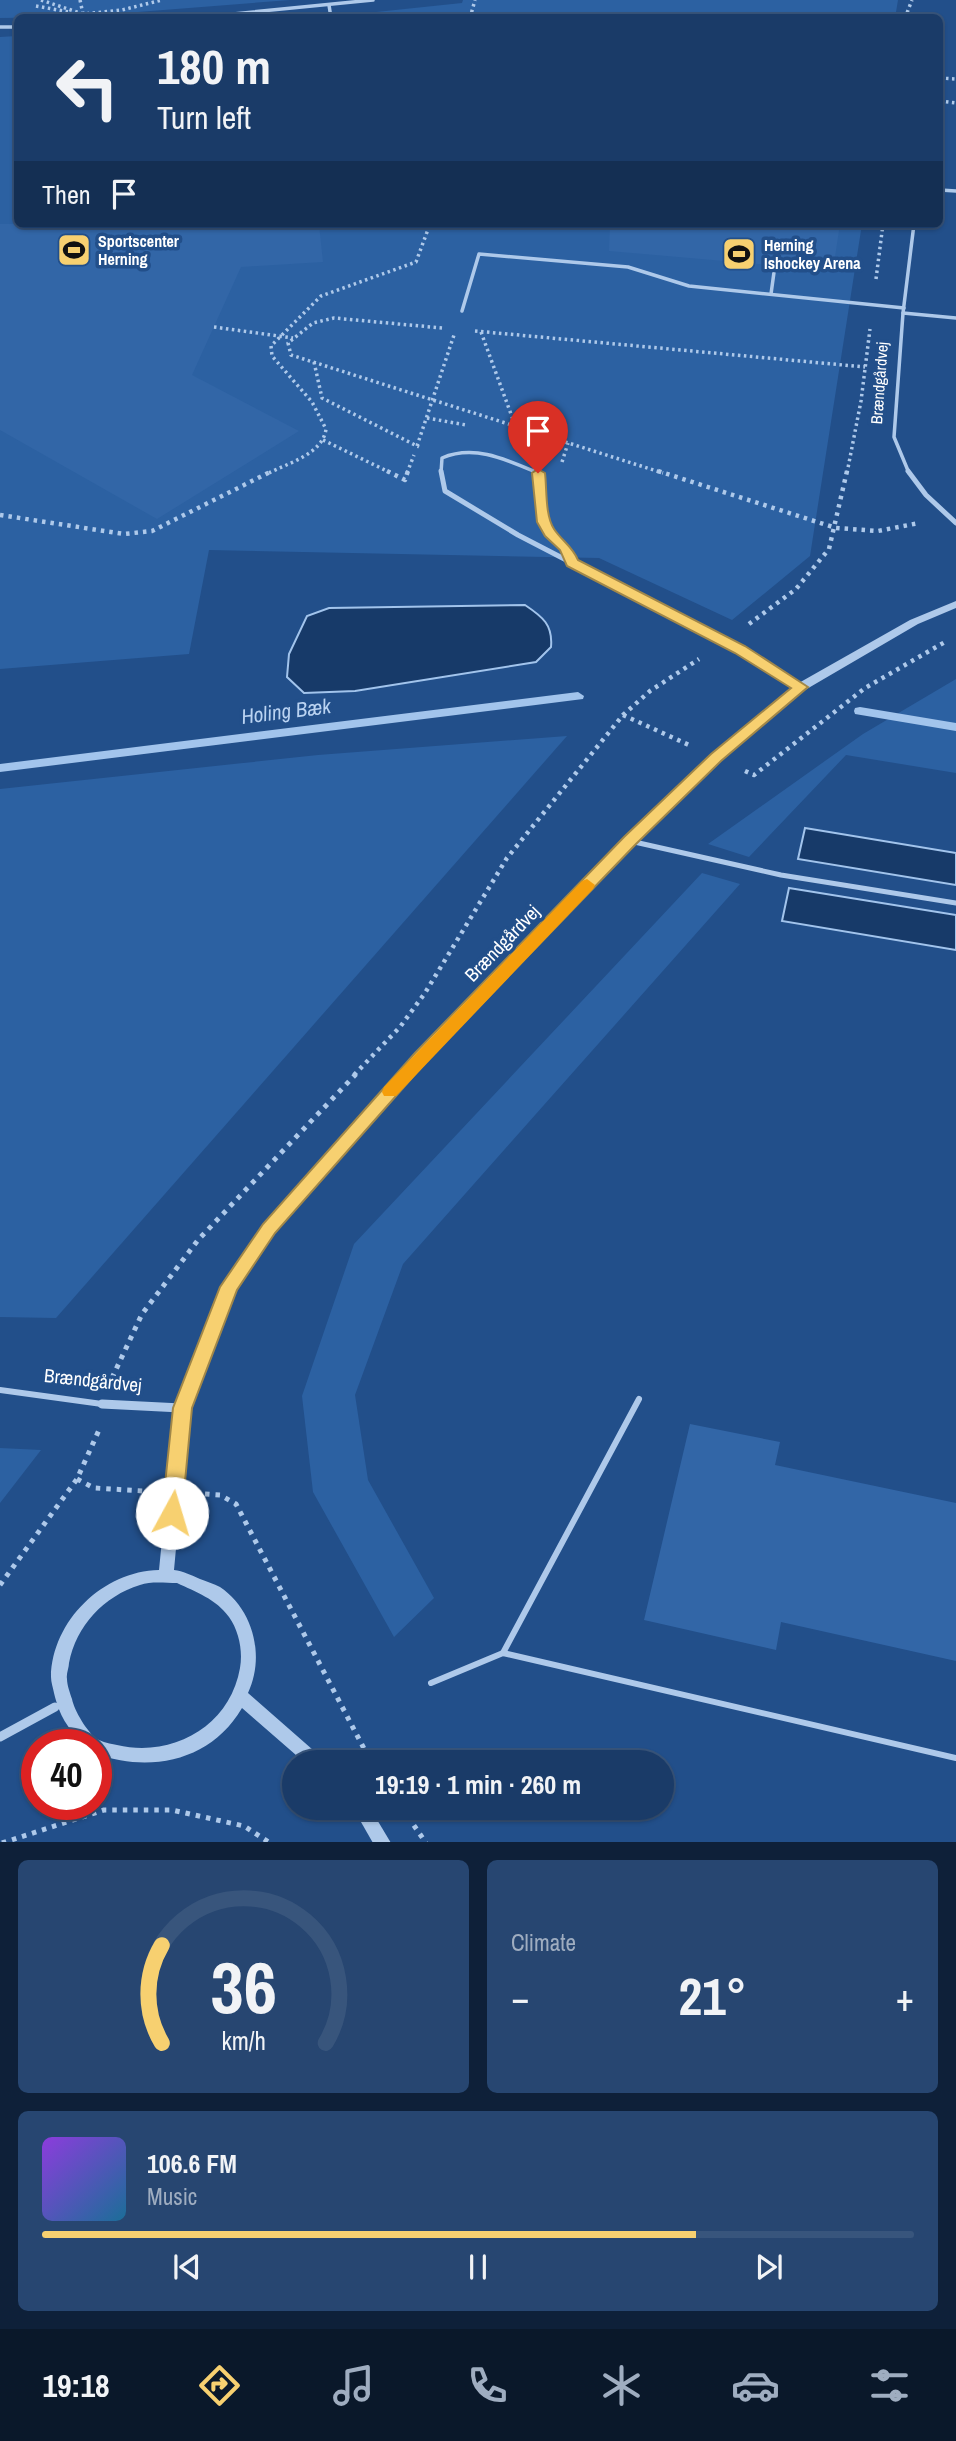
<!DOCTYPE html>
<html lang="en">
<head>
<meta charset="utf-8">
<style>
	:root { --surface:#1a3b68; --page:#274671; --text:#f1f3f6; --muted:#9fadc0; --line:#38557c; --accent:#f7d070 }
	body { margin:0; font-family:"Archivo Narrow",sans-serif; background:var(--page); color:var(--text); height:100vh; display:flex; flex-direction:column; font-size:26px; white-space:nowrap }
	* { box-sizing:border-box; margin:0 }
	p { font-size:23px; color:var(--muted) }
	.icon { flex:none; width:38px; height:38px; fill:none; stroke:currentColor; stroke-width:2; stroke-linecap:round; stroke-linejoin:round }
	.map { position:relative; height:1842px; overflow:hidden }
	.details { display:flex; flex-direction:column; gap:18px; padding:18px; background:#0e2039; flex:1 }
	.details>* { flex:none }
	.top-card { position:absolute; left:14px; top:14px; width:929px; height:214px; border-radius:10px; box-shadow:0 2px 5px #0004,0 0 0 2px var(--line); background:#1a3b68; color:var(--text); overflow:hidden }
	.speed { position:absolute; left:21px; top:1729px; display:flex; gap:14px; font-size:35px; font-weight:700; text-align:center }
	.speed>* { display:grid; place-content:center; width:91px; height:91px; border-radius:50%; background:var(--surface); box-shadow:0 2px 5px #0004,0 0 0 2px var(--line); line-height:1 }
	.speed .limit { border:10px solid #d22; background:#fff; color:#111 }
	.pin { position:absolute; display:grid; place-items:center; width:60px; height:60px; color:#fff; margin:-72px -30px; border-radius:50% 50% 50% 0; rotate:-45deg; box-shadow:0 0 7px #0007 }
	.pin .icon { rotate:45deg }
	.me { position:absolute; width:77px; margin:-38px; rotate:6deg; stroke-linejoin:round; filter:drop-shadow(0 0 5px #0008) }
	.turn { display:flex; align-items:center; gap:24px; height:147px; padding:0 28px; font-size:32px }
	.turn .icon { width:91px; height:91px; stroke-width:2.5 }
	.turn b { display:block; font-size:49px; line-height:60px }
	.then { display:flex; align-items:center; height:66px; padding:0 28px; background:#0003; gap:14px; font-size:26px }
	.big { font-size:52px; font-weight:800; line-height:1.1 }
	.details .tile { flex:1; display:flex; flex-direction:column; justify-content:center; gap:10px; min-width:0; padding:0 24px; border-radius:10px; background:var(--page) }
	.details .dial { align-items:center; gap:0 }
	.dial svg { height:182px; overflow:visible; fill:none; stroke:var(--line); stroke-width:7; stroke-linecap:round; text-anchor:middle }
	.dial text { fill:var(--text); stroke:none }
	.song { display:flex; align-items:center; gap:21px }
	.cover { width:84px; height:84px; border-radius:10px; background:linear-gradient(135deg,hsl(270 70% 55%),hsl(200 70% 35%)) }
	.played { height:7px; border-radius:4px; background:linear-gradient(90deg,var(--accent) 75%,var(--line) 75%) }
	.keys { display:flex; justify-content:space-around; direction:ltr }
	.heat { display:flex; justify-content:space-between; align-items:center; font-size:38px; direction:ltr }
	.details .tiles { flex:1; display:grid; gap:18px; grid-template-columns:1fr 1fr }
	.tile:last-child { grid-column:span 2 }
	.trip { position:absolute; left:282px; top:1750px; width:392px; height:70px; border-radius:35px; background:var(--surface); box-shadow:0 2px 5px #0004,0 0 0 2px var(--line); font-weight:800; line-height:70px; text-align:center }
	.tab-bar { display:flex; height:112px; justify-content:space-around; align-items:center; background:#0a182a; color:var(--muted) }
	.tab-bar .icon { width:49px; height:49px }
	.tab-bar .on { color:var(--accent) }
	.tab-bar b { font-size:32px; color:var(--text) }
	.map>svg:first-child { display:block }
</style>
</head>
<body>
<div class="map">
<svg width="956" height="1843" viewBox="0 0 956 1843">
	<rect width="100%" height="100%" fill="#224f8a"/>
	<g fill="#2c61a2">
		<polygon points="0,0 290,0 74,17 0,18"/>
		<polygon points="463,0 898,0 895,18 319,18 462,3"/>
		<polygon points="17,36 18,224 862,224 810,556 732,620 599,558 209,550 189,654 0,669 0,37"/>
		<polygon points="956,679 956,773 846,755 749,857 708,844 863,734"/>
		<polygon points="567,736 56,1318 0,1317 0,789 318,755"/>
		<polygon points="702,873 740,884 403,1264 355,1395 368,1480 434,1598 394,1637 313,1492 302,1396 354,1244"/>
		<polygon points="0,1448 41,1450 0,1503"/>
	</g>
	<g fill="#173a69" stroke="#a2c4ec" stroke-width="2">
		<path d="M525 605C543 617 553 625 551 647L536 662 355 691 304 693 287 677 289 654 307 616 329 608Z"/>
		<polygon points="805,828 956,853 956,885 798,859"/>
		<polygon points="789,888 956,915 956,950 782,921"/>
	</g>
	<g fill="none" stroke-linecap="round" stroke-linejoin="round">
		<g fill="#a2c4ec" fill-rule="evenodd">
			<polygon points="578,692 584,696 583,699 0,772 0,764"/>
			<polygon points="860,707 956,723 956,731 855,714 854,711 855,708"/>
		</g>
	</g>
	<g fill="#3266a7">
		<polygon points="0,224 319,224 323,262 241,267 192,375 299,431 157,519 0,430"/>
		<polygon points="610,224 840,224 833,270 779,266 775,261 771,265 609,251"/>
		<polygon points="690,1424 780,1442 775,1465 956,1503 956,1661 781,1622 776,1650 644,1620"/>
	</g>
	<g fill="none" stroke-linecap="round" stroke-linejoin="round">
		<g stroke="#aec9ea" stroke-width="3.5" stroke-dasharray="2.5 3.5" stroke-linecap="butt">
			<polyline points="41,0 83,14 122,10 162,0"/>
			<polyline points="80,0 83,14"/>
			<polyline points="36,6 69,12"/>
			<polyline points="470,18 475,0"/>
			<polyline points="905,18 912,0"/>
			<polyline points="940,78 956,79"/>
			<polyline points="940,101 956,103"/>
			<polyline points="876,279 883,224"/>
			<polyline points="214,327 293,338"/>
			<polyline points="442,328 334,318 313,323 288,343 291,355 663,473"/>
			<polyline points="475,331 865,367"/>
			<polyline points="481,332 519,436"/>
			<polyline points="314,362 322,398 419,447"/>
			<polyline points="427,418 466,425"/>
			<polyline points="323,440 391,473"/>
			<polyline points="417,446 454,335"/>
			<polyline points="562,462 568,443"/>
			<path d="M269 473C288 463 323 454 326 429L312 402 272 356 271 346 321 296 416 262 430 224"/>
			<polyline points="407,473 414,455"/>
			<polyline points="847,473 861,401 870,329"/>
		</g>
		<g stroke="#aec9ea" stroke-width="4.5" stroke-dasharray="3.5 5" stroke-linecap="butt">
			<polyline points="387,471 405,480 408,471"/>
			<polyline points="658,471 836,528 878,531 919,523"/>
			<polyline points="0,515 124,534 152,531 272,471"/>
			<polyline points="749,624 796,589 829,549 847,471"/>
			<polyline points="623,715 689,745"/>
			<polyline points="745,771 754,775 865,688 945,642"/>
			<polyline points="354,1075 400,1027 425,993 507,858 623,715 650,691 699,659"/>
		</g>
		<g stroke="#aec9ea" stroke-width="5" stroke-dasharray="4.5 6" stroke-linecap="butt">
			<polyline points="112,1378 142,1314 198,1240 356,1074"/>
			<polyline points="77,1479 94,1488 144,1491"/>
			<polyline points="205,1494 220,1495 236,1504 371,1762"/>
			<polyline points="0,1585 77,1479 99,1430"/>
			<polyline points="402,1808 426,1843"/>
			<polyline points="2,1843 104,1810 172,1810 244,1826 270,1843"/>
		</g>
		<g stroke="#aec9ea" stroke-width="3.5">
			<polyline points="329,5 331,18"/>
			<polyline points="192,18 373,0"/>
			<polyline points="0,27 18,27"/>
			<polyline points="940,190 956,191"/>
			<polyline points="771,294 775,265"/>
			<polyline points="462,311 479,254 628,267 689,286 904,308"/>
			<polyline points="903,313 956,318"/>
			<path d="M441 473 442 458C475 444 507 460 538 473"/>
			<polyline points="909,473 894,437 903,313 914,224"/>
		</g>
		<g stroke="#aec9ea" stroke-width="5">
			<polyline points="441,471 445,491 518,535 572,563"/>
			<polyline points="534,471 538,473 543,522 566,548 572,563"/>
			<polyline points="908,471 926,495 956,523"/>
			<polyline points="572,563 740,649 801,687"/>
			<polyline points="630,841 781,875 956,903"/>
		</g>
		<g stroke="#aec9ea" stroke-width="6">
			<polyline points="0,1390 102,1404"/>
			<polyline points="503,1653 639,1399"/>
			<polyline points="431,1683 503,1653 956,1758"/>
		</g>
		<g stroke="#aec9ea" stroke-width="9">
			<polyline points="102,1404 181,1408"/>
			<polyline points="0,1737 55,1707"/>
		</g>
		<g fill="#aec9ea" fill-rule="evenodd">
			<path d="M956 601V608L918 624 805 690 720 760 634 844 425 1060 274 1232 235 1289 189 1408 174 1570C183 1571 191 1575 200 1579 206 1581 214 1584 220 1587 254 1610 265 1657 248 1693L321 1757 323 1762H304L242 1708C211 1761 151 1773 96 1754V1745H82C67 1725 60 1718 54 1693 53 1688 51 1682 51 1677 52 1621 103 1571 159 1570L175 1408 222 1287 264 1224 415 1054 626 838 712 754 797 684 910 620ZM177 1583C196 1592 216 1599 229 1617 239 1631 243 1651 240 1668 230 1726 173 1758 117 1745 111 1744 102 1742 97 1739 87 1732 74 1710 72 1699 70 1693 67 1685 67 1679 66 1674 69 1668 69 1663 76 1626 104 1596 140 1585 151 1581 165 1583 177 1583Z"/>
			<polygon points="353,1808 370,1808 391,1843 373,1843"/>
		</g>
	</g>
	<path fill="#f7d070" stroke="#a18749" stroke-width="2" d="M538 469 545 473C547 490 545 515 554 529 562 541 572 546 578 560L745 646 808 687 721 761 635 845 426 1062 275 1233 237 1290 192 1408 182 1513 179 1519 172 1522 165 1519 162 1513 173 1408 220 1287 263 1224 415 1053 624 837 711 754 791 688 735 653 567 566 560 550 545 536 537 522 532 473Z"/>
	<polygon fill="#f59e0b" points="587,879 595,885 593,889 396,1096 384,1096 382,1092 384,1087 582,881"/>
	<defs>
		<symbol id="stadium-square" viewBox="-11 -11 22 22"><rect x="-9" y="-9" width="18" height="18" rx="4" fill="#f7d070" stroke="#224f8a"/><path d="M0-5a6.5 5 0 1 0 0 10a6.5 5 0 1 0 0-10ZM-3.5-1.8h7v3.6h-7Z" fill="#111"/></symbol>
	</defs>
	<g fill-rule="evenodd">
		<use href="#stadium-square" x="55" y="231" width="38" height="38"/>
		<use href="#stadium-square" x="720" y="235" width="38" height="38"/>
	</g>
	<g text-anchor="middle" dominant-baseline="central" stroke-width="7" stroke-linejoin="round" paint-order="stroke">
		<g font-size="16" font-weight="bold" fill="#fff" stroke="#224f8a" text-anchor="start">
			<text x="98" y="241">Sportscenter<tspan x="98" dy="18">Herning</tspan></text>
			<text x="764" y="245">Herning<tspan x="764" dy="18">Ishockey Arena</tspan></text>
		</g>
		<g font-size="16" fill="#fff" stroke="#224f8a">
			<text transform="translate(879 383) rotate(-86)">Brændgårdvej</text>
		</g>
		<g font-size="19" fill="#fff" stroke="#224f8a">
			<text transform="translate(502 943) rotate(-46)">Brændgårdvej</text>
			<text transform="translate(93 1380) rotate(6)">Brændgårdvej</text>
		</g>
		<g font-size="21" font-style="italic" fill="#bad3f2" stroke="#224f8a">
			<text transform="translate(286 711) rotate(-7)">Holing Bæk</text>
		</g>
	</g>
</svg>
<div class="speed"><div class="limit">40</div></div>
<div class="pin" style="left:538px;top:473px;background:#d93025"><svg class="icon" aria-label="arrive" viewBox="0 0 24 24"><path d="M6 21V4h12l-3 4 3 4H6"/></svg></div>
<svg class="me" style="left:172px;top:1513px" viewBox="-20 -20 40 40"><circle r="19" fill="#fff"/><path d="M0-13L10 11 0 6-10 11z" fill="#f7d070"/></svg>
<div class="trip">19:19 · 1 min · 260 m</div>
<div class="top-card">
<div class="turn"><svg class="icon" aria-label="left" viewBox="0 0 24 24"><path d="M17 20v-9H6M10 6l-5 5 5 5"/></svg><div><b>180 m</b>Turn left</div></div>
<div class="then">Then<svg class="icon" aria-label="arrive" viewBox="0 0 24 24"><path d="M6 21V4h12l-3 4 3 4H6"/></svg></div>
</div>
</div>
<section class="details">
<div class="tiles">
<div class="tile dial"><svg viewBox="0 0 100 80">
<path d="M14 69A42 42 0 1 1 86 69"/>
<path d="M14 69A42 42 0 0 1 14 26" stroke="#f7d070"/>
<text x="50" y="56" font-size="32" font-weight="700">36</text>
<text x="50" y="72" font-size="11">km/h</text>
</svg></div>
<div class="tile"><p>Climate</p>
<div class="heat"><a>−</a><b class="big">21°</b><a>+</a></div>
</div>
<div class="tile">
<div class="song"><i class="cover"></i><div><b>106.6 FM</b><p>Music</p></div></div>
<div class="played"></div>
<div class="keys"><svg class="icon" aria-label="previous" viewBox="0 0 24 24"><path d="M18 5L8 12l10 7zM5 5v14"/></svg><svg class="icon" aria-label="pause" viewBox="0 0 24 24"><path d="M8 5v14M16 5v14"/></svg><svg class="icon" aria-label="next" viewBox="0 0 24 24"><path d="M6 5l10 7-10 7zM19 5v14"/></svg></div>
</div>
</div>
</section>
<nav class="tab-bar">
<b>19:18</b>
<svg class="icon on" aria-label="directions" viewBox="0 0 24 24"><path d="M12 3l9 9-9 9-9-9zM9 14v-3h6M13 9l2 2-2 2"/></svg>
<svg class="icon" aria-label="music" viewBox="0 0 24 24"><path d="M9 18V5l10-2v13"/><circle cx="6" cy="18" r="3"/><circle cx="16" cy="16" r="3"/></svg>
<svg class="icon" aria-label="phone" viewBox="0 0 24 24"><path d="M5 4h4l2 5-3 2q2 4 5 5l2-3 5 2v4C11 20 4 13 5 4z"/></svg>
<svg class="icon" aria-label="climate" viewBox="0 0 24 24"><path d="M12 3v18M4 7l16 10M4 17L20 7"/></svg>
<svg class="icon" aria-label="car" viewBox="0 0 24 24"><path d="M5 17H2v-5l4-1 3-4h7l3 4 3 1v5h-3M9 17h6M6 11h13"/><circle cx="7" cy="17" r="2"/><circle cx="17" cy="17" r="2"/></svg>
<svg class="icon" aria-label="filters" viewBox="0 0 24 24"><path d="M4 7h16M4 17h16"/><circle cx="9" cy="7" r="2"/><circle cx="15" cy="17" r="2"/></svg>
</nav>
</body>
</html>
